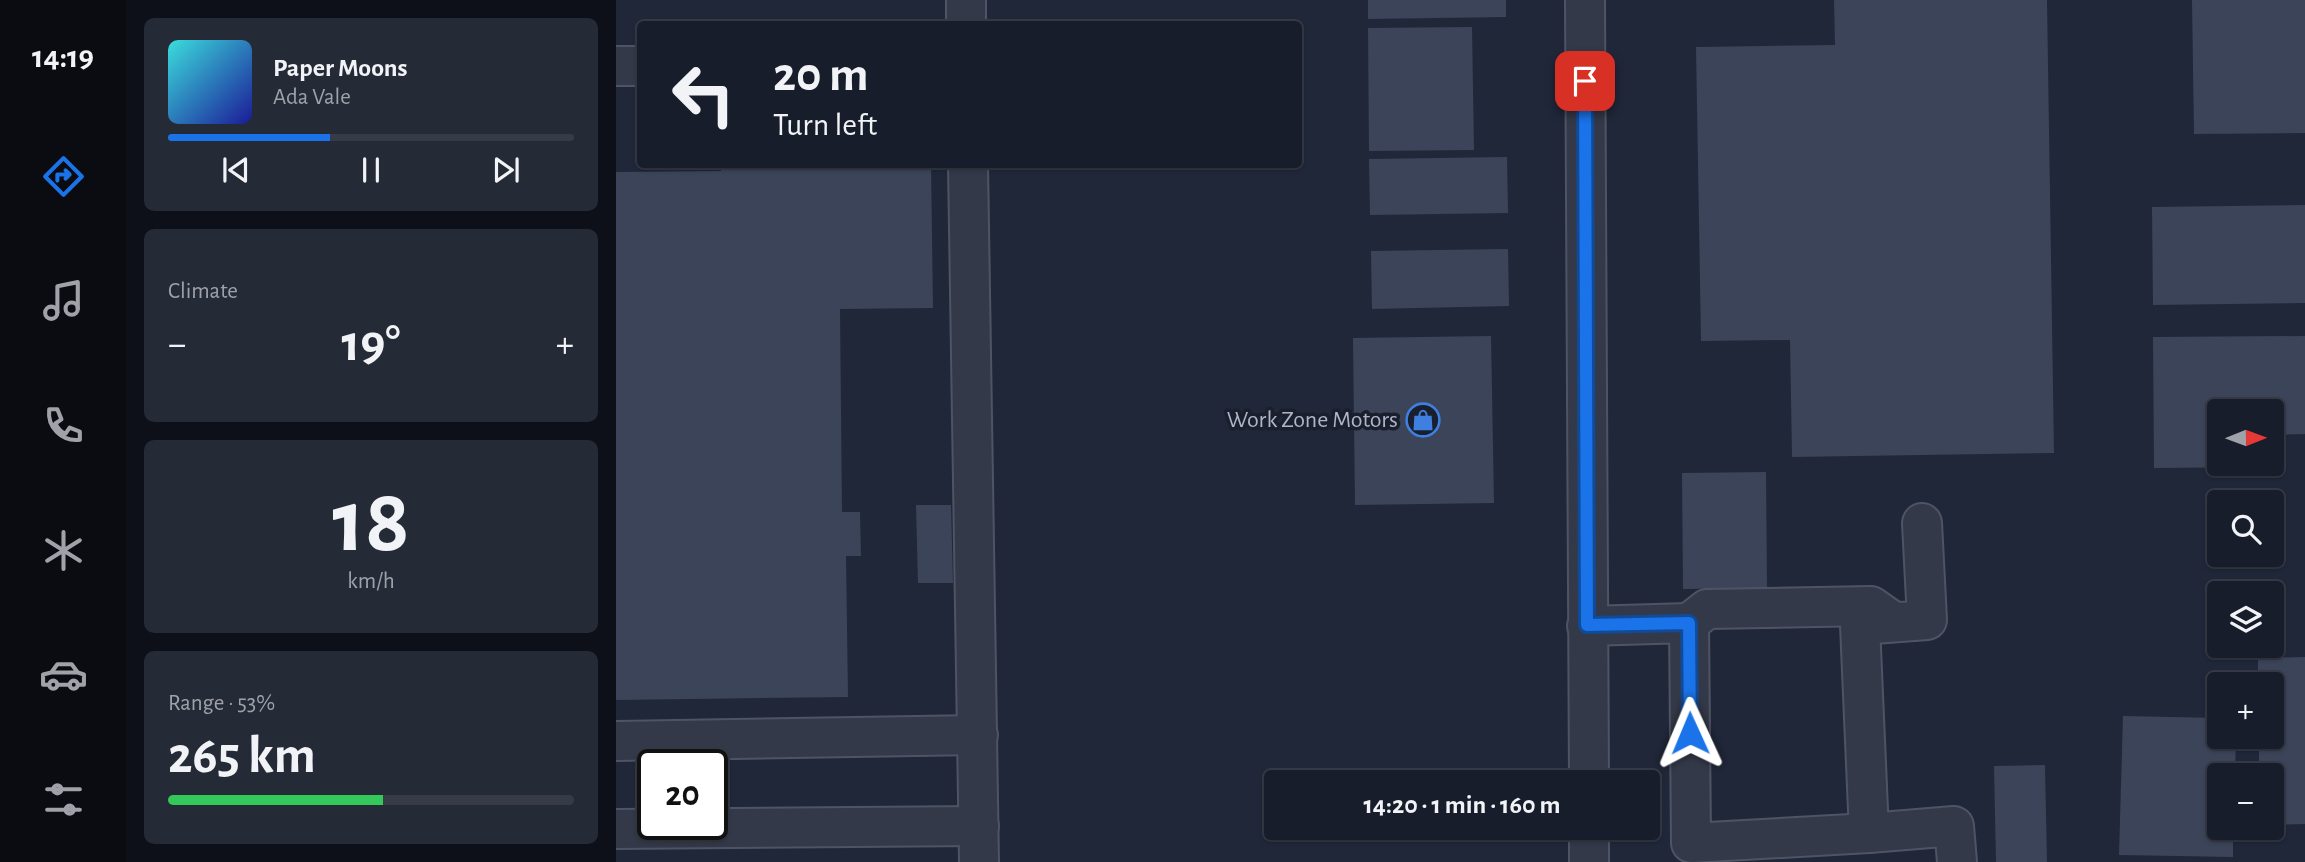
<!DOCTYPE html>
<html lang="en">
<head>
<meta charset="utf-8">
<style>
	:root { --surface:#181d2b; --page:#252a37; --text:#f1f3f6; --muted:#9fa2a9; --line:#363b47; --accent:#1a73e8 }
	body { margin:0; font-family:"Alegreya Sans",sans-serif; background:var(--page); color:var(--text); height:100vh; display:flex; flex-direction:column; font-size:26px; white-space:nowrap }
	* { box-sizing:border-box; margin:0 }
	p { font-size:23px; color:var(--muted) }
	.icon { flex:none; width:38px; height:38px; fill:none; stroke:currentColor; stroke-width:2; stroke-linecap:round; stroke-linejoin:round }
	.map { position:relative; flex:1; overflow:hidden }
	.sheet { display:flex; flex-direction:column; gap:18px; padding:18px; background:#0d1018; width:490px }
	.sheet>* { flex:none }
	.top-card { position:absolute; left:21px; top:21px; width:665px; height:147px; border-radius:7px; box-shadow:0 2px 5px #0004,0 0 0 2px var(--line); background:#181d2b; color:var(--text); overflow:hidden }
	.needle { width:46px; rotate:89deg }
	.fabs { position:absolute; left:1591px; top:399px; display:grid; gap:14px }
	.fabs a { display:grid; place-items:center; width:77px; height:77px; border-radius:7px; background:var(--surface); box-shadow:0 2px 5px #0004,0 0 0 2px var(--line); font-size:35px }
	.speed { position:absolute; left:21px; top:749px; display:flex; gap:14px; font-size:35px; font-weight:700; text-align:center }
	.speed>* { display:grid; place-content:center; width:91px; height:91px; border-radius:50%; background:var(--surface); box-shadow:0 2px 5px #0004,0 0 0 2px var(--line); line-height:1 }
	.speed .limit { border:4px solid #111; border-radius:10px; background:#fff; color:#111 }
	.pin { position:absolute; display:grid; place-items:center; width:60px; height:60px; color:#fff; margin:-30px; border-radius:14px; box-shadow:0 4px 10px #0006 }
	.me { position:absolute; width:77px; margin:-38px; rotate:359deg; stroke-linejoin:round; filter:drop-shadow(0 0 5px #0008) }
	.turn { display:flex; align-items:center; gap:24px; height:147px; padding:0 21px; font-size:32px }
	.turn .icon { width:91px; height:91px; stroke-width:2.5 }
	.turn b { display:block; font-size:49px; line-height:60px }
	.big { font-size:52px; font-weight:700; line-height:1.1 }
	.sheet .tile { flex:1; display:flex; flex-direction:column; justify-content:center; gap:10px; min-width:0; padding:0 24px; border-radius:10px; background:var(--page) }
	.sheet .dial { align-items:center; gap:0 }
	.dial b { font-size:91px; line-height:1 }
	.song { display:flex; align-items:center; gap:21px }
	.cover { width:84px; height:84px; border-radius:10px; background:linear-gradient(135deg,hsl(180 70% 55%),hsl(240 70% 35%)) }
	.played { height:7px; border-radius:4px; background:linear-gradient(90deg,var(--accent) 40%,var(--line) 40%) }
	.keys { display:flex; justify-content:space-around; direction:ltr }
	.heat { display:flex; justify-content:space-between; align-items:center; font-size:38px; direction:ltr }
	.charge { height:10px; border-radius:5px; background:linear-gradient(90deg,#34c759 53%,var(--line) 0) }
	.trip { position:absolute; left:648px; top:770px; width:396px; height:70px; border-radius:7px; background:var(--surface); box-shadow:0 2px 5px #0004,0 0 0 2px var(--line); font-weight:700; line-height:70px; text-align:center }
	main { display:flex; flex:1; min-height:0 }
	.dock { display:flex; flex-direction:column; width:126px; justify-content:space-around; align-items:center; background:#0a0c11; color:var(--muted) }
	.dock .icon { width:49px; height:49px }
	.dock .on { color:var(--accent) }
	.dock b { font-size:32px; color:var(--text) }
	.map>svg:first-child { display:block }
</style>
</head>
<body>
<main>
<nav class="dock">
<b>14:19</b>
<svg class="icon on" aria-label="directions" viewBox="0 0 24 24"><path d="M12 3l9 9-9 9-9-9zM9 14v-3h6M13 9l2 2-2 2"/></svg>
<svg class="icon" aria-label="music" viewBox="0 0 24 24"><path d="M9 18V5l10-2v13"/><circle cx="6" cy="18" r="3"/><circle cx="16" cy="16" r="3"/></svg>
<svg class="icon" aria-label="phone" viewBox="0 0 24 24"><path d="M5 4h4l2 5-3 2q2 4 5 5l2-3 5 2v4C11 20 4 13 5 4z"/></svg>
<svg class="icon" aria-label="climate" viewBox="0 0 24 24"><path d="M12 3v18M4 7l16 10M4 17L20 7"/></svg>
<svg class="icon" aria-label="car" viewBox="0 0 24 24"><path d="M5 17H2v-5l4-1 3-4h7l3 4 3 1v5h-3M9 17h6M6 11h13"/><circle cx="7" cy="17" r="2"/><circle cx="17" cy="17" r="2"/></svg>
<svg class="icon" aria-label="filters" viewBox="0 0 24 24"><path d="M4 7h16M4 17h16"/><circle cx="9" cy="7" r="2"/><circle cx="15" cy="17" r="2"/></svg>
</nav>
<section class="sheet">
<div class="tile">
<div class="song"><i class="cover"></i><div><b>Paper Moons</b><p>Ada Vale</p></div></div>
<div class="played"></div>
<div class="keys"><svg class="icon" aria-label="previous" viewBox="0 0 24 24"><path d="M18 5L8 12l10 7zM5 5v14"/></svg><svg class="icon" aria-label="pause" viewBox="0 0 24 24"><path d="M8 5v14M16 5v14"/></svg><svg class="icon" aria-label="next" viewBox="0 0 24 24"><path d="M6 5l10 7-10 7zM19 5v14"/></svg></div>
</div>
<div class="tile"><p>Climate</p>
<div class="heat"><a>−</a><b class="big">19°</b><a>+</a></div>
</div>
<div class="tile dial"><b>18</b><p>km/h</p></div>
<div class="tile"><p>Range · 53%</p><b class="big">265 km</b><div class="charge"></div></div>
</section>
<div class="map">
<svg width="1689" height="862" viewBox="0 0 1689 862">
	<rect width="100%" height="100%" fill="#202739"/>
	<g fill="#3c4459">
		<polygon points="752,0 890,0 890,17 752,19"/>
		<polygon points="1218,0 1431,0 1438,453 1176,457 1174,340 1085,341 1080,47 1219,45"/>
		<polygon points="1576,0 1689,0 1689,133 1578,134"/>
		<polygon points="856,27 858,150 753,151 752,28"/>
		<polygon points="891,157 892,213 754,215 753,159"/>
		<polygon points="105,164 173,164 173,169 226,169 226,164 315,164 317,308 224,309 226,512 244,512 245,556 230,556 232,697 0,700 0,172 105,171"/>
		<polygon points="1689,205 1689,303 1537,305 1536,207"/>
		<polygon points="892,249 893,306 756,309 755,251"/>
		<polygon points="875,336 878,503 739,505 737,338"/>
		<polygon points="1689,336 1689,434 1656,435 1656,411 1603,411 1603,464 1651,464 1651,467 1538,468 1537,337"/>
		<polygon points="1150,472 1151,588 1067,589 1066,473"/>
		<polygon points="300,505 335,505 337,583 302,583"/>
		<polygon points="1689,657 1689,824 1656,825 1656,775 1643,775 1643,737 1656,737 1656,684 1642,684 1642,658"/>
		<polygon points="1507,716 1603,718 1603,737 1620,737 1619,775 1603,775 1603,828 1617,828 1617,857 1503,855"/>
		<polygon points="1429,765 1431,862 1380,862 1378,766"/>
	</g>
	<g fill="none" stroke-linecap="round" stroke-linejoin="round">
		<defs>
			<g id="minor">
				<polyline points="969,0 973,782"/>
				<polyline points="350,24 350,0"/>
				<polyline points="0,66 24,66"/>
				<polyline points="352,164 363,862"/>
				<polyline points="1306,523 1311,620 1244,625 1253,833 1338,826 1341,862"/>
				<polyline points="1073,623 1091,609 1255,606 1272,618"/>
				<polyline points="971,626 1073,623 1075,843 1253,833"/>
				<polyline points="0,741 362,735"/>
				<polyline points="973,828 973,862"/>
				<polyline points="0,829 363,826"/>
			</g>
		</defs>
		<use href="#minor" stroke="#4f5464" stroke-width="42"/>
		<use href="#minor" stroke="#343949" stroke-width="38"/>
	</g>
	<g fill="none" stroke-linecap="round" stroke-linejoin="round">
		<defs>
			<polyline id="route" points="969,81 971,625 1073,623 1074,733"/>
		</defs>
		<use href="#route" stroke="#114b97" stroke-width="18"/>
		<use href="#route" stroke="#1a73e8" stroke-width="12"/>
	</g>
	<defs>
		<symbol id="shop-ring" viewBox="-11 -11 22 22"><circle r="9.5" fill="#1a1f2e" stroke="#3f7fe0" stroke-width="1.5"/><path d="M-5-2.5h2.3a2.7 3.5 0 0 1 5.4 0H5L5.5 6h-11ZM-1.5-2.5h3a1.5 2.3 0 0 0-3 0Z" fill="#3f7fe0"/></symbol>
	</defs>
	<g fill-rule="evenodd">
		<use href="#shop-ring" x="788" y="401" width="38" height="38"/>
	</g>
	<g text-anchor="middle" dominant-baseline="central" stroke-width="7" stroke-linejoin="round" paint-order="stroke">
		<g font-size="24" fill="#afb4c6" stroke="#1a1f2e" text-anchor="end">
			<text x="782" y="420">Work Zone Motors</text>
		</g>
	</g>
</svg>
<div class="fabs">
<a><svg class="needle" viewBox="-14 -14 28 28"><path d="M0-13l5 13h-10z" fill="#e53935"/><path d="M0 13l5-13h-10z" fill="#9fa2a9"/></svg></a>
<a><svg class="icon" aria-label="search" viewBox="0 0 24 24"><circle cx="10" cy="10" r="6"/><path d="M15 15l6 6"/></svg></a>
<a><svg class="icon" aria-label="layers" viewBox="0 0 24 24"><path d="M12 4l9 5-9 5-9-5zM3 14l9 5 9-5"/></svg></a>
<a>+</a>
<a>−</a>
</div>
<div class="speed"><div class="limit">20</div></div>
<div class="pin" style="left:969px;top:81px;background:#d93025"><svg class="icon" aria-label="arrive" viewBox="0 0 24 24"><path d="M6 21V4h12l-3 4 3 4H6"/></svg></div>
<svg class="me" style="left:1074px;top:733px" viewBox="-20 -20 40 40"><path d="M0-17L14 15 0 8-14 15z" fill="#1a73e8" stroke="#fff" stroke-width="4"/></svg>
<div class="trip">14:20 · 1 min · 160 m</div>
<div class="top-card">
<div class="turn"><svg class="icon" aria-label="left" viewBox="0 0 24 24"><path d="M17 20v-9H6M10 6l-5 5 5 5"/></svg><div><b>20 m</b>Turn left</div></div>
</div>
</div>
</main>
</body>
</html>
